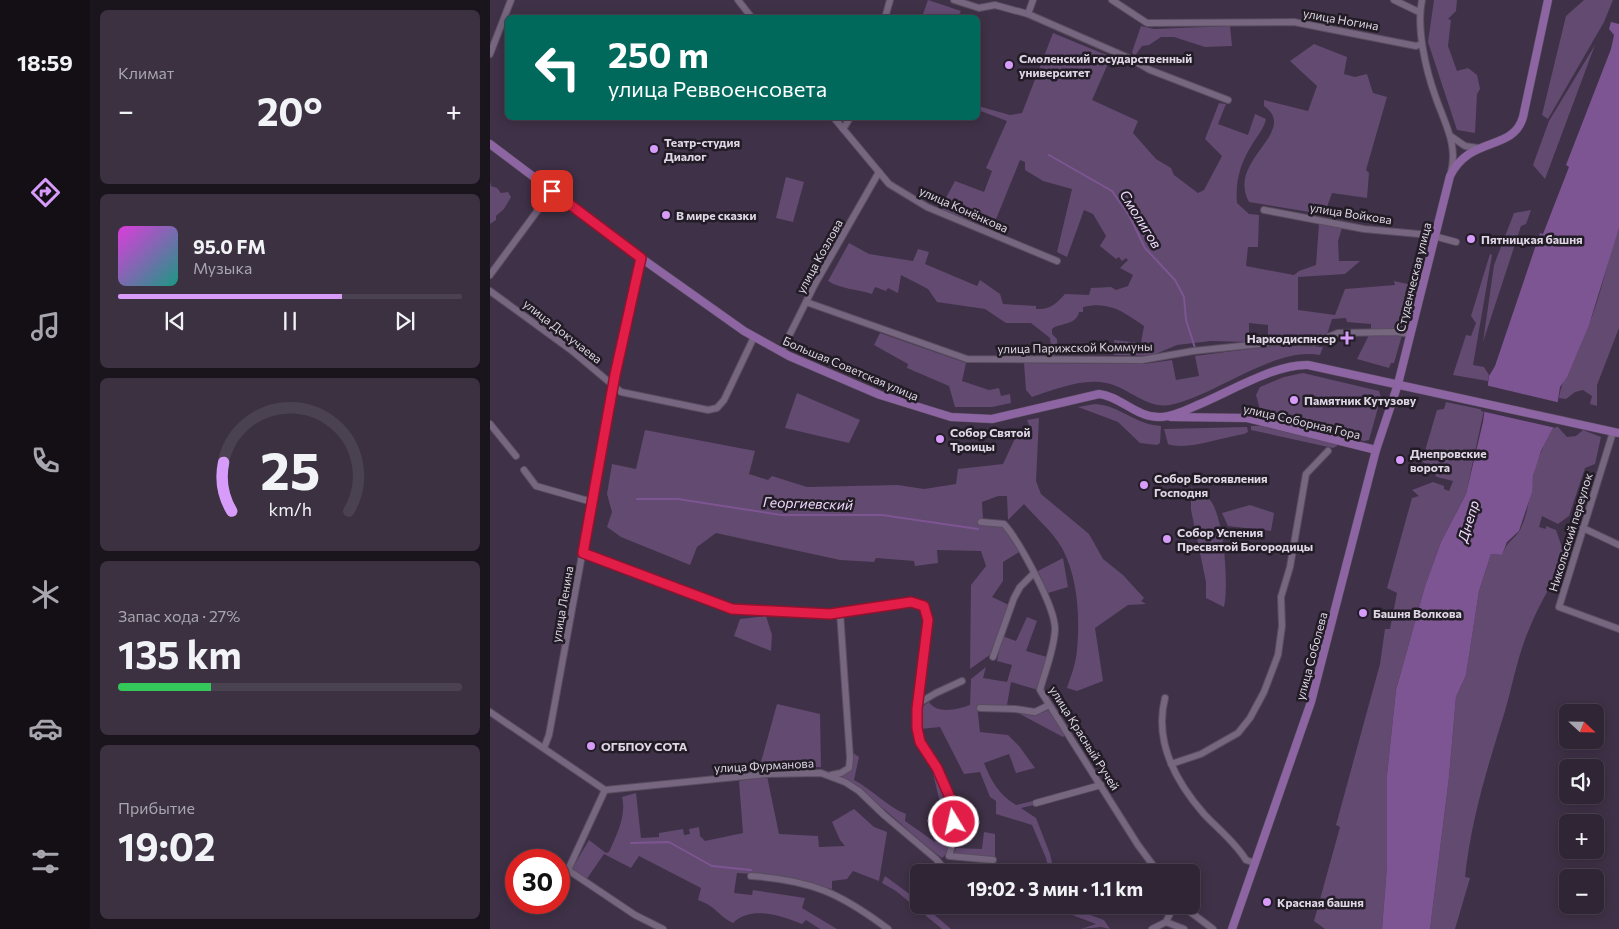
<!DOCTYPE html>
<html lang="ru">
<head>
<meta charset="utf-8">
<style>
	:root { --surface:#2f2535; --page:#3b3141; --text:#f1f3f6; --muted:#a7a5ad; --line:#4a4250; --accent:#d79bf9 }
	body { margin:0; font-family:Commissioner,sans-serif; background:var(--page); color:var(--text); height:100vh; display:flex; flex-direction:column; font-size:19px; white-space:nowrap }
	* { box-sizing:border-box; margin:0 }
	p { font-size:16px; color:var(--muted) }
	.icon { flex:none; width:28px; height:28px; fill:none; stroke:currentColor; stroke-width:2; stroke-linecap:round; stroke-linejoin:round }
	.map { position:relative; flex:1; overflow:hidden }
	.panel { display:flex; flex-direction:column; gap:10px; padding:10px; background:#1a141d; width:400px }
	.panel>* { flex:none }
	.hud { position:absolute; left:15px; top:15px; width:475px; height:105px; border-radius:8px; box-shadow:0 2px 12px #0003,0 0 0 1px var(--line); background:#00695c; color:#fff; overflow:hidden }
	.needle { width:32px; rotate:112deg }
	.buttons { position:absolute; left:1069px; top:704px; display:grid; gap:10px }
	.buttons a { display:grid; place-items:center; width:45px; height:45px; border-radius:8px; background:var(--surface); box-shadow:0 2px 12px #0003,0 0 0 1px var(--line); font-size:25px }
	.speed { position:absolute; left:15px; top:849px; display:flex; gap:10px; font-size:25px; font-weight:700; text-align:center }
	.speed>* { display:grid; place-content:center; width:65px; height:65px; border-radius:50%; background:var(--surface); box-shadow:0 2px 12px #0003,0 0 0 1px var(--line); line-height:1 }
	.speed .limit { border:8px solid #d22; background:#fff; color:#111 }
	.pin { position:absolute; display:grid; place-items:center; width:42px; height:42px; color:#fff; margin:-21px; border-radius:10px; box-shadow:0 2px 8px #0006 }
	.me { position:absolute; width:55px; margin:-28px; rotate:351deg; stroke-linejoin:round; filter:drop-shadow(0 0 4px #0008) }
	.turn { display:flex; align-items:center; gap:18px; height:105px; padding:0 20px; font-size:22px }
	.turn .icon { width:65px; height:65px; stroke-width:2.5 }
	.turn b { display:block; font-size:35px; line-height:42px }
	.big { font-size:38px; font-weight:700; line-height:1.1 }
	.panel .tile { flex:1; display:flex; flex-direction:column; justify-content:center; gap:8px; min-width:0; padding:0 18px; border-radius:8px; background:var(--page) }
	.panel .dial { align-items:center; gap:0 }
	.dial svg { height:130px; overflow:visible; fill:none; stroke:var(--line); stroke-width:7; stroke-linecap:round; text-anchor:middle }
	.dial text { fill:var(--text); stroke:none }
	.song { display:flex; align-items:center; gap:15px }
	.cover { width:60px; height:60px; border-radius:8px; background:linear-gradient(135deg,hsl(300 70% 55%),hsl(170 70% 35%)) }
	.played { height:5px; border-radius:2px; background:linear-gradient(90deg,var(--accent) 65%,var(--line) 65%) }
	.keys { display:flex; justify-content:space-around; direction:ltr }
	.heat { display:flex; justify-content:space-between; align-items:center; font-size:28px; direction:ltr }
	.charge { height:8px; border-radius:4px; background:linear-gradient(90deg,#34c759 27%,var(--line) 0) }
	.trip { position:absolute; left:420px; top:864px; width:290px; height:50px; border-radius:8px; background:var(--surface); box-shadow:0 2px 12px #0003,0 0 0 1px var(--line); font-weight:700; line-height:50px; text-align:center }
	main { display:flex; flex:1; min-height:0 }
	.dock { display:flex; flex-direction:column; width:90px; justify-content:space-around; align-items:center; background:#130f15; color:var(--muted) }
	.dock .icon { width:35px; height:35px }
	.dock .current { color:var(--accent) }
	.dock b { font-size:22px; color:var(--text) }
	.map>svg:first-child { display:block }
</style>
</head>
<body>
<main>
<nav class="dock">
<b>18:59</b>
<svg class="icon current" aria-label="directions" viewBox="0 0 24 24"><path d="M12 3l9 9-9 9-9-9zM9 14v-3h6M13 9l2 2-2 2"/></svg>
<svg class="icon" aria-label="music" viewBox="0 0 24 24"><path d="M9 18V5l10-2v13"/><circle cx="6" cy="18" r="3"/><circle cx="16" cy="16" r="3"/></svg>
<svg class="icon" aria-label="phone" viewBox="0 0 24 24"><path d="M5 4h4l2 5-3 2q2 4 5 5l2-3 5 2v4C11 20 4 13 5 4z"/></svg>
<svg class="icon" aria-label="climate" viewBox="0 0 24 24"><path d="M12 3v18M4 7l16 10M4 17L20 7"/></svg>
<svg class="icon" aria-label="car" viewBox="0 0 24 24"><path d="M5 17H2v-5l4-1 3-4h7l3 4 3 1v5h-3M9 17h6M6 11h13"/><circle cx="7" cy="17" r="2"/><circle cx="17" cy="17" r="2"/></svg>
<svg class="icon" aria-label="filters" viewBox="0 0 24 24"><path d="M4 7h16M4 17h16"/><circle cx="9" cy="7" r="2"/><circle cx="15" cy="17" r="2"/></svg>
</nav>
<section class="panel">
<div class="tile"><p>Климат</p>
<div class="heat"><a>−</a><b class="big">20°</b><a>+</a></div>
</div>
<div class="tile">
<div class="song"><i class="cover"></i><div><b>95.0 FM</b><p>Музыка</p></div></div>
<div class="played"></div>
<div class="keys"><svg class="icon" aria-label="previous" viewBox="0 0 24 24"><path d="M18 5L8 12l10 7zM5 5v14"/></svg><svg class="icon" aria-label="pause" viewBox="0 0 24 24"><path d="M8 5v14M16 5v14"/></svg><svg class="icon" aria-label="next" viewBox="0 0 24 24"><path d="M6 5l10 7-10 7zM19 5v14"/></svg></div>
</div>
<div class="tile dial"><svg viewBox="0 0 100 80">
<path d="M14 69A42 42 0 1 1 86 69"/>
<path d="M14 69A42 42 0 0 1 9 39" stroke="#d79bf9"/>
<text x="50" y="56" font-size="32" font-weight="700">25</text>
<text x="50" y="72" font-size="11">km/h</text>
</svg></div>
<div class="tile"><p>Запас хода · 27%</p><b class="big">135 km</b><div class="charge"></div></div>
<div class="tile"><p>Прибытие</p><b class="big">19:02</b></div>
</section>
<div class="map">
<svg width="1129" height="929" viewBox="0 0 1129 929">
	<rect width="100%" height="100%" fill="#3f3147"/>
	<g fill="#634a71">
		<polygon points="438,0 471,11 468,17 432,17"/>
		<polygon points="944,0 967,0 966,11 958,19 961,20 958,46 967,71 978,68 987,75 990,89 987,94 985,133 967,130 938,42"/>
		<polygon points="1094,0 1123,0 1114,22 1058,119 1052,115 1076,16"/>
		<polygon points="651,26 664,29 740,26 742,46 715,47 684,37 671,37 659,45 652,46 644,57 642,52"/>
		<path d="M563 33 621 57 602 100 648 121 643 133 666 159 681 168 684 175 708 193 714 190 732 156 715 139 729 103 736 104 728 124 758 135 765 114 776 119C774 128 768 135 763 143 751 162 745 180 747 203L759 214 769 215 768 247H758L756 266 804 275 809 271 826 265 829 224 852 228 848 241 849 261H870L855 274 808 277V310L845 315 855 289 905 285 904 281 922 285 921 288 924 289 913 329 881 330V324L857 322 856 318 842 319 835 341 791 338V335L778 339V325L759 323V342L721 341 687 345 661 356 624 355V340L651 343 654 326C633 312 620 301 593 307V312H589C586 326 568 323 562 329V334L567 339V354L562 356 560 338 541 323H516L495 309 447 302 438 289 411 275 408 293 398 288 396 291 385 287 382 294C366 289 351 289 338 281L359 243 379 254 423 261 428 249 439 252 435 264 487 286 490 280 510 294 513 304 546 306V309C560 310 566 304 575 294L599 295 601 288 621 287 626 290 638 286 643 275 630 268 638 260 636 258 632 261 629 257 626 259 610 246 616 236 603 214 594 210 577 257 567 252 582 189 553 181 535 170V162L530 160 502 229 450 209 465 181 494 192 502 171 496 168 517 121 488 110V106L520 115 532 113Z"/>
		<path d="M824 44 857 57 854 74 865 77 877 74 883 93 897 97 876 170 879 173 877 198 842 193 837 207 838 215 759 202C736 160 810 132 774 106V100L818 111 827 86 800 61Z"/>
		<polygon points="1105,45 1055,179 1043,165 1059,121"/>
		<polygon points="296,177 314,182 303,222 286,218"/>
		<polygon points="0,181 1,186 7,188 11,193 18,192 21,197 14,209 6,216 6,220 0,224"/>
		<polygon points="1041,210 1036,224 1031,226 993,342 1004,265 1024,213"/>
		<path d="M1129 228V328L1107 385V406L1100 404 1102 396 1093 390 1085 392 1076 399 1069 398C1072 376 1090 346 1099 324 1112 293 1117 260 1129 228Z"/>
		<polygon points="1000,254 1002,255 983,365 994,367 999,375 998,381 963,375 976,335 981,336 986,323 981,316"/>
		<polygon points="390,333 476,363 472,381 499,390 509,388 511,396 520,394 521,403 502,407 465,407 459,386 417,368 418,364 384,345"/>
		<polygon points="879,335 912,335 904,363 901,363 899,368 867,359"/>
		<path d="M789 345 833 347 830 355C783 347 727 395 680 405 656 409 638 387 616 383 592 378 564 390 542 397L536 390 534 363 654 364 682 360 686 380 709 376 705 356Z"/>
		<polygon points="813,373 889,391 891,397 879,440 874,441 771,413 766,395 770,387 794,377"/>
		<polygon points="307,393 370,420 359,443 295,428"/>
		<polygon points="956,402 994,410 976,494 951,542 935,586 906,690 897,775 897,866 892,929 835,929 824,921 850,827 846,825 890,664 895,629 900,629 907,593 897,588 922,498 929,496 922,490 943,482 954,486 954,489 959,491 963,481 947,477 932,461 947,410 954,409"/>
		<path d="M605 404C629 405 646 425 671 426L670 443 667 445 650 443 628 422 588 407Z"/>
		<path d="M549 418 546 481 551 494 599 534 613 559 633 575 654 598 651 601 656 604 638 605 605 628 613 681 587 691 577 688C581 676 586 663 587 650 590 617 588 578 572 548 563 532 546 518 534 504L518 520 517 496H508L492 502 493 520 490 526H513L529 552 513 562V581L502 597 519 605 501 654 480 669 481 585 496 566 491 551 447 550 448 563 425 566 424 561 386 558 384 562 350 560 226 533 207 547 200 565 131 537 117 527 122 512 117 494 122 464 146 469 155 430 265 451 259 474 278 480 282 476 317 487 408 485 434 489 466 484 468 469 513 464 528 432 539 425 537 420Z"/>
		<polygon points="761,426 772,426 847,444 847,446 843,448 761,430"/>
		<path d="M1064 426 1068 427 1077 437 1086 436 1093 430 1111 437 1105 464 1095 468 1079 516 1068 524 1052 516 1049 527 1056 529V526L1066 530 1076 559C1063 581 1050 603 1040 627 1028 654 1023 683 1015 711 998 765 981 820 975 877L980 878 965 929H940L959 777 966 697 976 675 989 591 1001 554 1012 555C1018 539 1024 540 1030 530 1038 514 1040 494 1043 477 1046 461 1056 440 1064 426Z"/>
		<path d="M757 427 758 432 754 434C733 437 697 451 678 444L674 429Z"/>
		<path d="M701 487C707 490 715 494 720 500 734 517 739 584 734 607L716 598V582L701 510Z"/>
		<polygon points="760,505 784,513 781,531 738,526 732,513"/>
		<polygon points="573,558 578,587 558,593 548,571"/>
		<polygon points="276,616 282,635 281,651 244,636 250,619"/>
		<path d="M537 617 547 621 536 651 557 657 548 690 521 682 517 705H487L490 732 518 735 529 746 545 768 526 773 519 754 494 763C501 781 509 795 526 805L543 801 544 805 531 808 546 818 560 854 564 872H559L556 858 542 825 506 814V801L500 797 490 772 474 774 450 727 430 729 433 706 439 702C447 715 469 709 480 705L481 679 496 667 493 678 517 682 522 665 507 661 512 636 526 641Z"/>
		<polygon points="287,704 330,714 331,767 269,769"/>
		<polygon points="558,710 575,735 573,737 528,713 545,716"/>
		<path d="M428 744C447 771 463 799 461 834 461 843 460 852 452 858 417 832 387 798 349 777 361 773 362 765 363 753L369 757 364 780C383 790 396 806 416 814L415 821 445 842 455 824 442 769 431 753Z"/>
		<path d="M277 776 289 834 328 836 329 847 355 846 350 840 342 822 364 809 384 827 397 832 389 881 363 871 357 879 342 881V889L293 876 247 873 244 893 262 895 263 890 315 898 312 908 347 929H330L316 920 312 924C292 916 261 905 243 923 227 915 226 906 208 900L211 888 149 856 141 868 114 854 96 880 82 869 99 840 116 853 119 852C126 836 137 815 132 797L146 793 151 838 169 837V833L193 829 194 835 200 834 199 829 209 827 210 836 215 841 253 833 249 781Z"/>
		<polygon points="494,832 505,834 505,857 464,854 466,848 492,849"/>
		<polygon points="395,876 429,901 429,905 433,905 461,929 452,929 406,891 392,883"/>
		<polygon points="581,908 614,920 620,929 611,927 591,929 606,924 569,910"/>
	</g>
	<polygon fill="#7c5592" points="1121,22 1129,24 1129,228 1099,325 1077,377 1070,387 1064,426 1051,451 1043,476 1042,492 1029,531 1017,542 1012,555 1001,554 989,591 976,675 966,697 959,777 940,929 892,929 897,866 897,775 906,690 935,586 951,542 976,494 993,422 999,376 1005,366 1050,233 1053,234 1079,167 1076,165 1121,49 1124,35 1119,29"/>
	<polygon fill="#3f3147" points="995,385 1071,403 1066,428 991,411"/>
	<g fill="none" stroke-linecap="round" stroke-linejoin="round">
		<g stroke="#7c5592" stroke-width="2">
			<polyline points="559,155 622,191 639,215 655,248 685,280 694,297 696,320 705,348"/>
			<polyline points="147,499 188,499 291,515 392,515 488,529"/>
			<polyline points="141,843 179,842 222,866 261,870"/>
		</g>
		<defs>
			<g id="minor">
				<polyline points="248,0 262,18"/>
				<polyline points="464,0 489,8 505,5 538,14 641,59 660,70 738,100"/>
				<polyline points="622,0 657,23 804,22 926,46 932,44"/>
				<polyline points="904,0 929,12"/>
				<path d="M932 0C926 28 936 71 946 98 955 124 968 145 961 172"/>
				<polyline points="538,14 543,0"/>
				<polyline points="395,18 400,0"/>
				<polyline points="0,54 21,0"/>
				<polyline points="344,118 399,184 437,207 567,261"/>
				<polyline points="353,129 360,118"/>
				<polyline points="962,137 975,146 988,148"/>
				<polyline points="774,210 874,229 940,235 966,242"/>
				<polyline points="0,275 62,191"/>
				<polyline points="0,291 81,350 131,392 218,410 227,408 234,400 264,337"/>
				<polyline points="316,302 477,359 652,360 703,351 800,341 824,343 848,333 906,332 921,334"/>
				<polyline points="291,352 325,284 389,172"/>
				<polyline points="0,424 26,456"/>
				<polyline points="1123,432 1069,607 1129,629"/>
				<polyline points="34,470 46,486 102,502"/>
				<path d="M491 522 514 524C529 541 566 608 565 630 564 650 555 671 550 690L648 845 668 872"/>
				<polyline points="1093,528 1129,545"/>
				<path d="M93 553 242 609 340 614 421 602 434 606C439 626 435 642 432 662 431 675 431 688 430 701 428 711 426 720 428 731 430 746 440 755 447 768 462 795 469 826 459 856L503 860"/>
				<polyline points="503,657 524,598 530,587 544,573"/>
				<path d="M675 698C664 741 686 782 714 814 728 829 745 842 756 860L765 863"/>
				<polyline points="429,703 446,693 472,681"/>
				<polyline points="490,708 525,709 545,712 559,705"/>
				<polyline points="0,712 115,790"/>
				<polyline points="54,748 59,735 125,375 151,258"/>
				<polyline points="681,764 711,754 748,733 760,718 774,692 788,655 792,626 791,597 800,567 816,474 838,451"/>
				<polyline points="341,775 351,773 359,768 360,758 350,612"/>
				<polyline points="115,790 276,774 331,773 355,782 369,791 394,815 446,859 457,872"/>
				<polyline points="115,790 78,870 145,915 173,929"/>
				<polyline points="546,803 611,785"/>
				<path d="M261 876C321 880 350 893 398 929"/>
				<polyline points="506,905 560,908 584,905"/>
				<polyline points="691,905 723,929"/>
				<polyline points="676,922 684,905"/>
				<polyline points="662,929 676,922 694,929"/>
			</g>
			<g id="major">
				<path d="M0 144 151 258 254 331 299 356 390 395 461 417 502 419 609 394C630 396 647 418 670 417 683 417 698 409 710 404 741 391 785 364 818 365L1129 433"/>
				<polyline points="681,417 757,418 886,450"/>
				<path d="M742 929 821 702 886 450 908 384 960 176C980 135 1023 152 1033 117L1058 0"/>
			</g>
		</defs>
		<use href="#minor" stroke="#5a4d60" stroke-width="8"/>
		<use href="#major" stroke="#5a4d60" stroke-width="9"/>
		<use href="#minor" stroke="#76667f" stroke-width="6"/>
		<use href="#major" stroke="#8d65a3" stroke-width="8"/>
	</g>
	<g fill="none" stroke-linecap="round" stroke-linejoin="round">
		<defs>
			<polyline id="route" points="62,191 151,258 125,375 93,553 242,609 340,614 421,602 434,606 438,620 427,709 427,728 430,742 447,768 461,800 464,822"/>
		</defs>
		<use href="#route" stroke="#92132f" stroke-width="12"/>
		<use href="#route" stroke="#e11d48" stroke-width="9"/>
	</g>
	<g fill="#d79bf9" stroke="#221c26" stroke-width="2">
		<circle cx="519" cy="65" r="5"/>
		<circle cx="164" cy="149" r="5"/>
		<circle cx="176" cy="215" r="5"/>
		<circle cx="981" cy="239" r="5"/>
		<path d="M854.5 330.5h5v5h5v5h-5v5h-5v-5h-5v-5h5z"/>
		<circle cx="804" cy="400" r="5"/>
		<circle cx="450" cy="439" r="5"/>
		<circle cx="910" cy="460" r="5"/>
		<circle cx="654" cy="485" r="5"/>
		<circle cx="677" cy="539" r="5"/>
		<circle cx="873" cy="613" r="5"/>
		<circle cx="101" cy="746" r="5"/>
		<circle cx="777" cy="902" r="5"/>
	</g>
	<g text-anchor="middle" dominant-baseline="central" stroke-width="5" stroke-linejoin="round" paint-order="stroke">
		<g font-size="12" fill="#ded6e4" stroke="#221c26">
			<text transform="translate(851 19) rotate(10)">улица Ногина</text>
			<text transform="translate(474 209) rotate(24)">улица Конёнкова</text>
			<text transform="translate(861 213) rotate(9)">улица Войкова</text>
			<text transform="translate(329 256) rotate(-61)">улица Козлова</text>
			<text transform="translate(923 277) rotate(-76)">Студенческая улица</text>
			<text transform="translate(73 331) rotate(38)">улица Докучаева</text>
			<text transform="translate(585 347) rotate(-1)">улица Парижской Коммуны</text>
			<text transform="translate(361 368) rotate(23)">Большая Советская улица</text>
			<text transform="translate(812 421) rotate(13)">улица Соборная Гора</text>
			<text transform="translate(1080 532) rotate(-73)">Никольский переулок</text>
			<text transform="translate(72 604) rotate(-80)">улица Ленина</text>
			<text transform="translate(821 656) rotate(-75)">улица Соболева</text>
			<text transform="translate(595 738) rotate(58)">улица Красный Ручей</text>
			<text transform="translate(274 765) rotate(-3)">улица Фурманова</text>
		</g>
		<g font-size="12" font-weight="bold" fill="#ded6e4" stroke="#221c26" text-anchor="start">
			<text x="529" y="58">Смоленский государственный<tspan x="529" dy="14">университет</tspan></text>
			<text x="174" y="142">Театр-студия<tspan x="174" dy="14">Диалог</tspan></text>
			<text x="186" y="215">В мире сказки</text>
			<text x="991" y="239">Пятницкая башня</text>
			<text x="846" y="338" text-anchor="end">Наркодиспнсер</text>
			<text x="814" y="400">Памятник Кутузову</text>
			<text x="460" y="432">Собор Святой<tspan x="460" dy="14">Троицы</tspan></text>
			<text x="920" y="453">Днепровские<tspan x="920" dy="14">ворота</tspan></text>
			<text x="664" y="478">Собор Богоявления<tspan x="664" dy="14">Господня</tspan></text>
			<text x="687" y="532">Собор Успения<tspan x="687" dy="14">Пресвятой Богородицы</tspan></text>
			<text x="883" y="613">Башня Волкова</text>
			<text x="111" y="746">ОГБПОУ СОТА</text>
			<text x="787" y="902">Красная башня</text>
		</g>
		<g font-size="14" font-style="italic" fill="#f0dafd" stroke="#221c26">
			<text transform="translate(651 219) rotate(58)">Смолигов</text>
			<text transform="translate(318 503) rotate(2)">Георгиевский</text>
			<text transform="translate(978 521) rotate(-73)">Днепр</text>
		</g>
	</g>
</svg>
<div class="buttons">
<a><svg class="needle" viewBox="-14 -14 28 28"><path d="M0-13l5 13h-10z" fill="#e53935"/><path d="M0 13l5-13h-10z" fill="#a7a5ad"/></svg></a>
<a><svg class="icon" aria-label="sound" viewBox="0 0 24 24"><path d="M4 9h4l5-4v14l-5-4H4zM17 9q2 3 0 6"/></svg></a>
<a>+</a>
<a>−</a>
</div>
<div class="speed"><div class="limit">30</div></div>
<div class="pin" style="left:62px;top:191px;background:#d93025"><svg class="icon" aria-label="arrive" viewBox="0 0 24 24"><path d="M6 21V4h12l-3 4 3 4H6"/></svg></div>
<svg class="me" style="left:464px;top:822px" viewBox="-20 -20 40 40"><circle r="17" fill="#e11d48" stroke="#fff" stroke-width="3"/><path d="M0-11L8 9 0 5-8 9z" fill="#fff"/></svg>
<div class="trip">19:02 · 3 мин · 1.1 km</div>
<div class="hud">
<div class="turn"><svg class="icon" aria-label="left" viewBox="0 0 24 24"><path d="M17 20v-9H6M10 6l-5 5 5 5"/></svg><div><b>250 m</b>улица Реввоенсовета</div></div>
</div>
</div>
</main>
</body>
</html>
